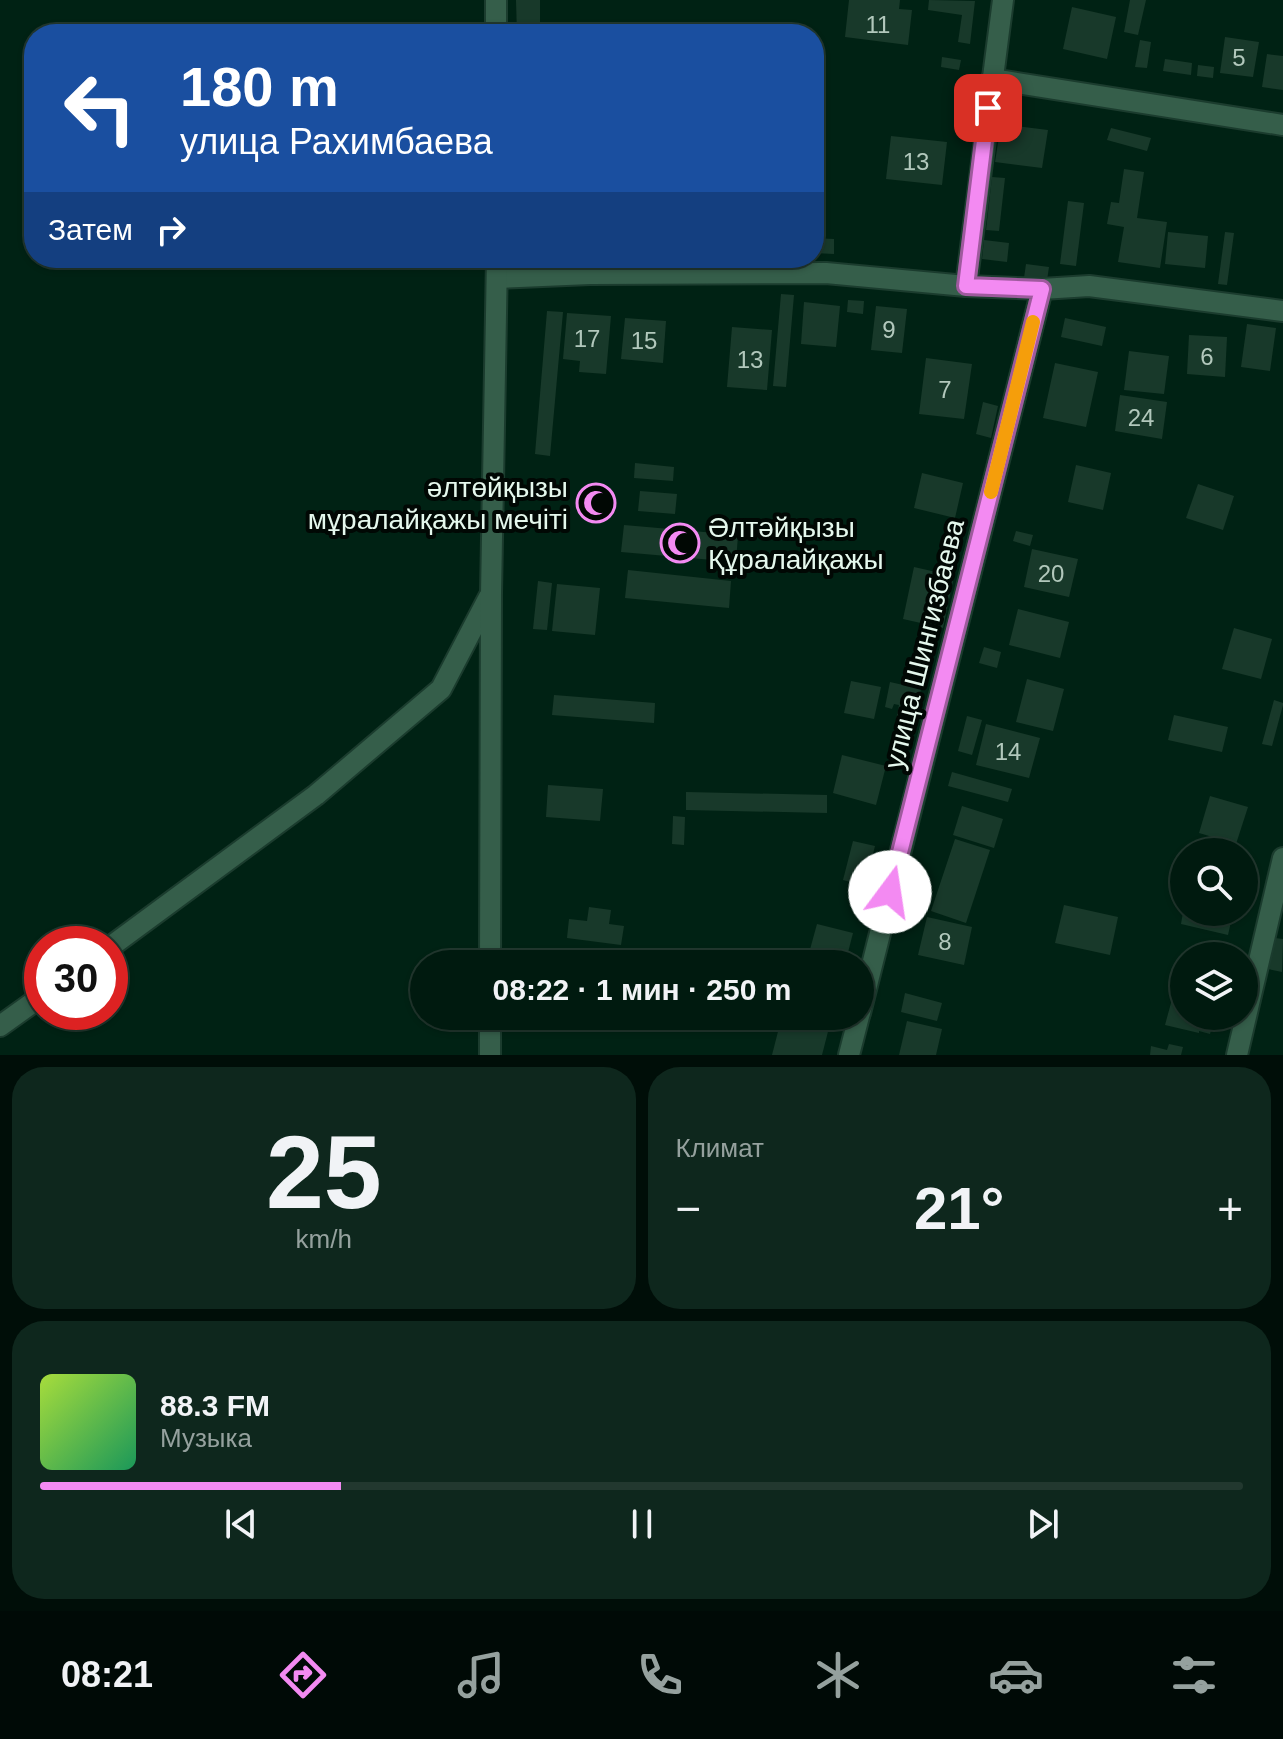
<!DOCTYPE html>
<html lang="ru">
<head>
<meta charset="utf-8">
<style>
	:root { --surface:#001a0f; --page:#0e271d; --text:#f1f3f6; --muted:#95a19e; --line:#22382f; --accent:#f38af2 }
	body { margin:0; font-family:Arial,sans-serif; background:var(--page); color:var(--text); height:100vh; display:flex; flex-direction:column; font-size:30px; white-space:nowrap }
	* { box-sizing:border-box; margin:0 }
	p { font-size:26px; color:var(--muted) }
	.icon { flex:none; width:44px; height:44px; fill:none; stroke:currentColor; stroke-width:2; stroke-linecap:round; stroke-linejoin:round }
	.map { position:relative; height:1055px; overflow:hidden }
	.panel { display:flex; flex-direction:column; gap:12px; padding:12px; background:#000e08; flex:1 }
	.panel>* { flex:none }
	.banner { position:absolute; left:24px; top:24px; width:800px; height:244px; border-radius:32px; box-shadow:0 2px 6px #0004,0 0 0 2px var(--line); background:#1a4fa0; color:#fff; overflow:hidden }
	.buttons { position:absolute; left:1170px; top:838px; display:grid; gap:16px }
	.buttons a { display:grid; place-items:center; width:88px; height:88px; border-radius:50%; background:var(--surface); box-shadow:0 2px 6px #0004,0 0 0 2px var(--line); font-size:40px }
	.speed { position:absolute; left:24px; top:926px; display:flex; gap:16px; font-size:40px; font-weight:700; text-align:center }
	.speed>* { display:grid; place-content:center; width:104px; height:104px; border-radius:50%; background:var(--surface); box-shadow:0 2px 6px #0004,0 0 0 2px var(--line); line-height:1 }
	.speed .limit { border:12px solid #d22; background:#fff; color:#111 }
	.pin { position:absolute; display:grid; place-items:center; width:68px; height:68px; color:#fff; margin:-34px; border-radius:16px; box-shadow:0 4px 12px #0006 }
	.me { position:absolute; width:88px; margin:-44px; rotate:14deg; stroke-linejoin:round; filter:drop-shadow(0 0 6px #0008) }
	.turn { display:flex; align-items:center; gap:28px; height:168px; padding:0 24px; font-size:36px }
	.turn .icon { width:104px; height:104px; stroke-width:2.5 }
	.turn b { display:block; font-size:56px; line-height:68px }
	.then { display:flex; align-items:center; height:76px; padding:0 24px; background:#0003; gap:16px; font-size:30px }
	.big { font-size:60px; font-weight:700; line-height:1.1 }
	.panel .widget { flex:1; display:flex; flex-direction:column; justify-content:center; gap:12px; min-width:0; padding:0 28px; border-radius:32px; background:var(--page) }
	.panel .dial { align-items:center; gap:0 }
	.dial b { font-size:104px; line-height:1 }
	.song { display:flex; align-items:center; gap:24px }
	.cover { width:96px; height:96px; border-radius:12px; background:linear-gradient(135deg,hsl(80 70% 55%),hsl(150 70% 35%)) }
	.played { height:8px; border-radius:4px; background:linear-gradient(90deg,var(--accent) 25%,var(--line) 25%) }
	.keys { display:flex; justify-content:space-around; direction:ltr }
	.heat { display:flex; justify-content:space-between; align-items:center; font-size:44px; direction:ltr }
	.panel .tiles { flex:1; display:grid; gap:12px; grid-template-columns:1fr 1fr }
	.widget:last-child { grid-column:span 2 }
	.trip { position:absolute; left:410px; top:950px; width:464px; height:80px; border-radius:40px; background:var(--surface); box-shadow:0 2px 6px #0004,0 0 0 2px var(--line); font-weight:700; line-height:80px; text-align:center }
	.tabs { display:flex; height:128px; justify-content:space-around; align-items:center; background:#000a06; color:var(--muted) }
	.tabs .icon { width:56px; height:56px }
	.tabs .active { color:var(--accent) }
	.tabs b { font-size:36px; color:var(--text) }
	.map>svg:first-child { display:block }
</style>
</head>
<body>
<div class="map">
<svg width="1283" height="1055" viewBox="0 0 1283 1055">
	<rect width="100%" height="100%" fill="#002214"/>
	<g fill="#18392a">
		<polygon points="516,0 540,0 540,34 517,34"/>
		<polygon points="849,0 900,0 899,9 912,10 908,45 845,37"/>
		<polygon points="929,0 975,1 970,44 958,42 962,15 928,10"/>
		<polygon points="1130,0 1146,0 1138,35 1124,32"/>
		<polygon points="1072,7 1116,17 1107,59 1063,49"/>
		<polygon points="1225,37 1259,42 1253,77 1220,73"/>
		<polygon points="1140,40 1151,42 1147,68 1135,67"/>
		<polygon points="1267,54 1283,56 1283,90 1262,87"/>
		<polygon points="942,57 961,60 959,70 941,67"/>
		<polygon points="1165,59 1192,63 1191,75 1163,71"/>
		<polygon points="1198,65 1214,67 1213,78 1197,76"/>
		<polygon points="1001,124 1048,130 1042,168 995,162"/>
		<polygon points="1111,128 1151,138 1147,151 1107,140"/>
		<polygon points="891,136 947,142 942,185 886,179"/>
		<polygon points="1124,169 1144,172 1137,218 1167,222 1160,268 1118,262 1124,227 1107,224 1111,202 1119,203"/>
		<polygon points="992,177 1005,178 999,231 986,230"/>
		<polygon points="1068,201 1084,203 1076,266 1060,264"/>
		<polygon points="1168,232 1208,236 1205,268 1165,264"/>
		<polygon points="1225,232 1234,233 1227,285 1218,284"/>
		<polygon points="814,238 834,239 834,254 814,253"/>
		<polygon points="984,240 1009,243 1007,262 982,259"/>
		<polygon points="1026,264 1049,267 1046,287 1023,285"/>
		<polygon points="781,294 794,295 786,387 773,386"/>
		<polygon points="848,300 864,301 863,314 847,312"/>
		<polygon points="804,302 840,306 836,347 801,344"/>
		<polygon points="876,306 907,309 902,353 871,350"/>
		<polygon points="547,311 563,312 550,456 535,454"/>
		<polygon points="567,313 611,316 606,374 579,372 580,361 563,359"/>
		<polygon points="625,318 666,321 663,363 621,359"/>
		<polygon points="1065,318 1106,327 1102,346 1061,337"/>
		<polygon points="1247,324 1276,328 1270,371 1241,367"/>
		<polygon points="732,327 772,330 767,390 727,387"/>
		<polygon points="1189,335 1227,337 1225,377 1187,374"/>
		<polygon points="1129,351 1169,356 1164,394 1124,390"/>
		<polygon points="926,358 972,364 964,419 919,414"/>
		<polygon points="1055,363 1098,372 1086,427 1043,418"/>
		<polygon points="1120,395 1167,402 1162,439 1115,431"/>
		<polygon points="983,402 998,406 991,438 976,434"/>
		<polygon points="635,463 674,467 673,481 634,478"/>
		<polygon points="1076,465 1111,473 1103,510 1068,502"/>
		<polygon points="922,473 963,483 955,518 914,508"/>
		<polygon points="1198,484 1234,496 1223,530 1186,518"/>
		<polygon points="640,491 677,494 675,514 638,511"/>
		<polygon points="624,525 738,535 736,562 621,552"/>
		<polygon points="1016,531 1033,535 1030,546 1013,541"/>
		<polygon points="1032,549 1078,559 1069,597 1024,587"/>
		<polygon points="914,567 954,576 943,628 903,619"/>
		<polygon points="628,570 731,581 729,608 625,598"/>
		<polygon points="538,581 552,583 547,630 533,629"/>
		<polygon points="557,584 600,588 595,635 552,631"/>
		<polygon points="1018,609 1069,622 1060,658 1009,645"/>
		<polygon points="1234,628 1272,639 1261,679 1222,669"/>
		<polygon points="984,647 1001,652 997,668 979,663"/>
		<polygon points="1027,679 1064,689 1053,731 1016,722"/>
		<polygon points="851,681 881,687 874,719 844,713"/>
		<polygon points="890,682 921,689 913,724 896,720 899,705 894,704 892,709 885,707"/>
		<polygon points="554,695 655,703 654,723 552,715"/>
		<polygon points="1274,700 1283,703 1283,705 1272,746 1262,744"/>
		<polygon points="1174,715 1228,727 1222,752 1168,740"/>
		<polygon points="967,716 982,720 972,755 958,751"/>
		<polygon points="986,724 1040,738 1029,778 976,765"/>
		<polygon points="842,755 886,766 876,805 833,793"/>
		<polygon points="952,772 1012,789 1008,802 948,786"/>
		<polygon points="548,785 603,789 600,821 546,817"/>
		<polygon points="686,792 827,795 827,813 686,810"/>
		<polygon points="1210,796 1248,807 1236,844 1199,833"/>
		<polygon points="962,806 1003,819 994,848 953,835"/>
		<polygon points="673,816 685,817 684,845 672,844"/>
		<polygon points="955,839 990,850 966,923 931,911"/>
		<polygon points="853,841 875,846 865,886 843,880"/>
		<polygon points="921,888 933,891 929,907 917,904"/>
		<polygon points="1064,905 1118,917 1110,955 1055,943"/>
		<polygon points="589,907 611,910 609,924 624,926 621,945 567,938 569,919 587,921"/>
		<polygon points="1183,912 1233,913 1228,935 1181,924"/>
		<polygon points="927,917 972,927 964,965 918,955"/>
		<polygon points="817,924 853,933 845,964 806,964"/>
		<polygon points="1275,938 1283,939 1282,972 1268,969"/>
		<polygon points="1177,981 1184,983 1184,1016 1203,1016 1202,1020 1213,1023 1210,1034 1199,1031 1199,1033 1165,1025"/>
		<polygon points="905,993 942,1003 937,1021 901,1012"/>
		<polygon points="618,1016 653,1016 653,1023 617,1019"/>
		<polygon points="782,1016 832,1016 822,1055 772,1055"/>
		<polygon points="907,1021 942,1029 936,1055 899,1055"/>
		<polygon points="1169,1044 1183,1047 1181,1055 1150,1055 1151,1046 1167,1050"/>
	</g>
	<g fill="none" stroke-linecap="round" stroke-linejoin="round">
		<defs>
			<g id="street">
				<polyline points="496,34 496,0"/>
				<polyline points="992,79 1283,125"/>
				<polyline points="497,278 590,274 826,273 966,286 1042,289 1089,286 1283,311"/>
				<polyline points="966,286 1003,0"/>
				<polyline points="110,947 316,795 441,689 489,597"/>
				<polyline points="490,964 491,594 497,258"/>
				<polyline points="860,1013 1042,289"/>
				<polyline points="0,1026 42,996"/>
				<polyline points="490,1055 490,1016"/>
				<polyline points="849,1055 859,1016"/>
				<polyline points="1237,1055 1283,858"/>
			</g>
		</defs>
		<use href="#street" stroke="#1b3c2e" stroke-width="24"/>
		<use href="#street" stroke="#355e4a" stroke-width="20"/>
	</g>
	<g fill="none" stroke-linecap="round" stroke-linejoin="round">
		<defs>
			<polyline id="route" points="890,892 1042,289 966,286 988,108"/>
		</defs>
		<use href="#route" stroke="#9e5a9d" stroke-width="20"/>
		<use href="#route" stroke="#f38af2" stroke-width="14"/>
		<polyline stroke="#f59e0b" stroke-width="14" points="991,492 1033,322"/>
	</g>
	<defs>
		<symbol id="mosque-ring" viewBox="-11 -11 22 22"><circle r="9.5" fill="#010804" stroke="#f38af2" stroke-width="1.5"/><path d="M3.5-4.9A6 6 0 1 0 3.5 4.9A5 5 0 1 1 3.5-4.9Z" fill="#f38af2"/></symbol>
	</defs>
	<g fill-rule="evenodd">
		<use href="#mosque-ring" x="574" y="481" width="44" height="44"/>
		<use href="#mosque-ring" x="658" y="521" width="44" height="44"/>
	</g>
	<g text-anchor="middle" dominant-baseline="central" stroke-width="8" stroke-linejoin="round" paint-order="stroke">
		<g font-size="24" fill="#b2c8bc">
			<text x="878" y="24">11</text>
			<text x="1239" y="57">5</text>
			<text x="916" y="161">13</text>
			<text x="889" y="329">9</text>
			<text x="587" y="338">17</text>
			<text x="644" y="340">15</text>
			<text x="1207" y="356">6</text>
			<text x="750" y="359">13</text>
			<text x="945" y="389">7</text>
			<text x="1141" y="417">24</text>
			<text x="1051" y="573">20</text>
			<text x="1008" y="751">14</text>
			<text x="945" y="941">8</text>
		</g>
		<g font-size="28" fill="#e5f8ed" stroke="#010804" text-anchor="end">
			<text x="568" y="487">әлтөйқызы<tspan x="568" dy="32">мұралайқажы мечіті</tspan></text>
			<text x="708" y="527" text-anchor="start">Әлтәйқызы<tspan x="708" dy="32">Құралайқажы</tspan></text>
		</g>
		<g font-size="28" fill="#e5f8ed" stroke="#010804">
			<text transform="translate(924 644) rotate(-76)">улица Шингизбаева</text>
		</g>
	</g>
</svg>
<div class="buttons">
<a><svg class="icon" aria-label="search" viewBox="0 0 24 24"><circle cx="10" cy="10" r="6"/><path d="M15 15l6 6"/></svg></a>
<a><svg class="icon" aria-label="layers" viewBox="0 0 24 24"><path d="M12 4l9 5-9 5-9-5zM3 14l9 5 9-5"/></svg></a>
</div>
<div class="speed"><div class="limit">30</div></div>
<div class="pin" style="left:988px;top:108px;background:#d93025"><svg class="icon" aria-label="arrive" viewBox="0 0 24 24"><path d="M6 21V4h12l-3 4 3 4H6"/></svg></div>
<svg class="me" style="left:890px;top:892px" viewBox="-20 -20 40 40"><circle r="19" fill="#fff"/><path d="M0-13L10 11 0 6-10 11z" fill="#f38af2"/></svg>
<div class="trip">08:22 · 1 мин · 250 m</div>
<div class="banner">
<div class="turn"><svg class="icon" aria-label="left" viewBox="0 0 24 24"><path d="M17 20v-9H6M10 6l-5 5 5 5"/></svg><div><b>180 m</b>улица Рахимбаева</div></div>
<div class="then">Затем<svg class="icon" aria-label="right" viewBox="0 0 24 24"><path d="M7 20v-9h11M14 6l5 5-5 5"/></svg></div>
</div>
</div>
<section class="panel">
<div class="tiles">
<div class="widget dial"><b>25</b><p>km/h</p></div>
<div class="widget"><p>Климат</p>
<div class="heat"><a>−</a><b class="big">21°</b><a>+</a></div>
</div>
<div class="widget">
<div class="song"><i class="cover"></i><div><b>88.3 FM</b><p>Музыка</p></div></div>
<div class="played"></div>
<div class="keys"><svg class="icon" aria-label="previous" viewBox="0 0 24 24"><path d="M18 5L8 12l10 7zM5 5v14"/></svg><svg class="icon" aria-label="pause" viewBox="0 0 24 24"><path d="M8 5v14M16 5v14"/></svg><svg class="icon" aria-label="next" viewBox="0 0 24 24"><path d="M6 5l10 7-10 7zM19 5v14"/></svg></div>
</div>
</div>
</section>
<nav class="tabs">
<b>08:21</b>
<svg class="icon active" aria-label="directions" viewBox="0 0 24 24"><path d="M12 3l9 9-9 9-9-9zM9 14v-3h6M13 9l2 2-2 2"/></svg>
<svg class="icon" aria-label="music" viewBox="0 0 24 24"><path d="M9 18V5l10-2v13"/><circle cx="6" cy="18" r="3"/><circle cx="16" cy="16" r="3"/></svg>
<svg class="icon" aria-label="phone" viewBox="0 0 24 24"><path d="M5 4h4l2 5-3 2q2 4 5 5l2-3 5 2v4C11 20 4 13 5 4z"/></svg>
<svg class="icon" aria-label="climate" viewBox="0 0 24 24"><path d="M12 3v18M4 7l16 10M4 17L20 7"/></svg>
<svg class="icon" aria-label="car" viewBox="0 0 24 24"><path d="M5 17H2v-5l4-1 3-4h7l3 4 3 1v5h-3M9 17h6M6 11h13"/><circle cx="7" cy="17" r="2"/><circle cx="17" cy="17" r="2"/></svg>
<svg class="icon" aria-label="filters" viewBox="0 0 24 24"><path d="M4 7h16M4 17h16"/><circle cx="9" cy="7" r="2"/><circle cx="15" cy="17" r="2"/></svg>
</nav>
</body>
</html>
